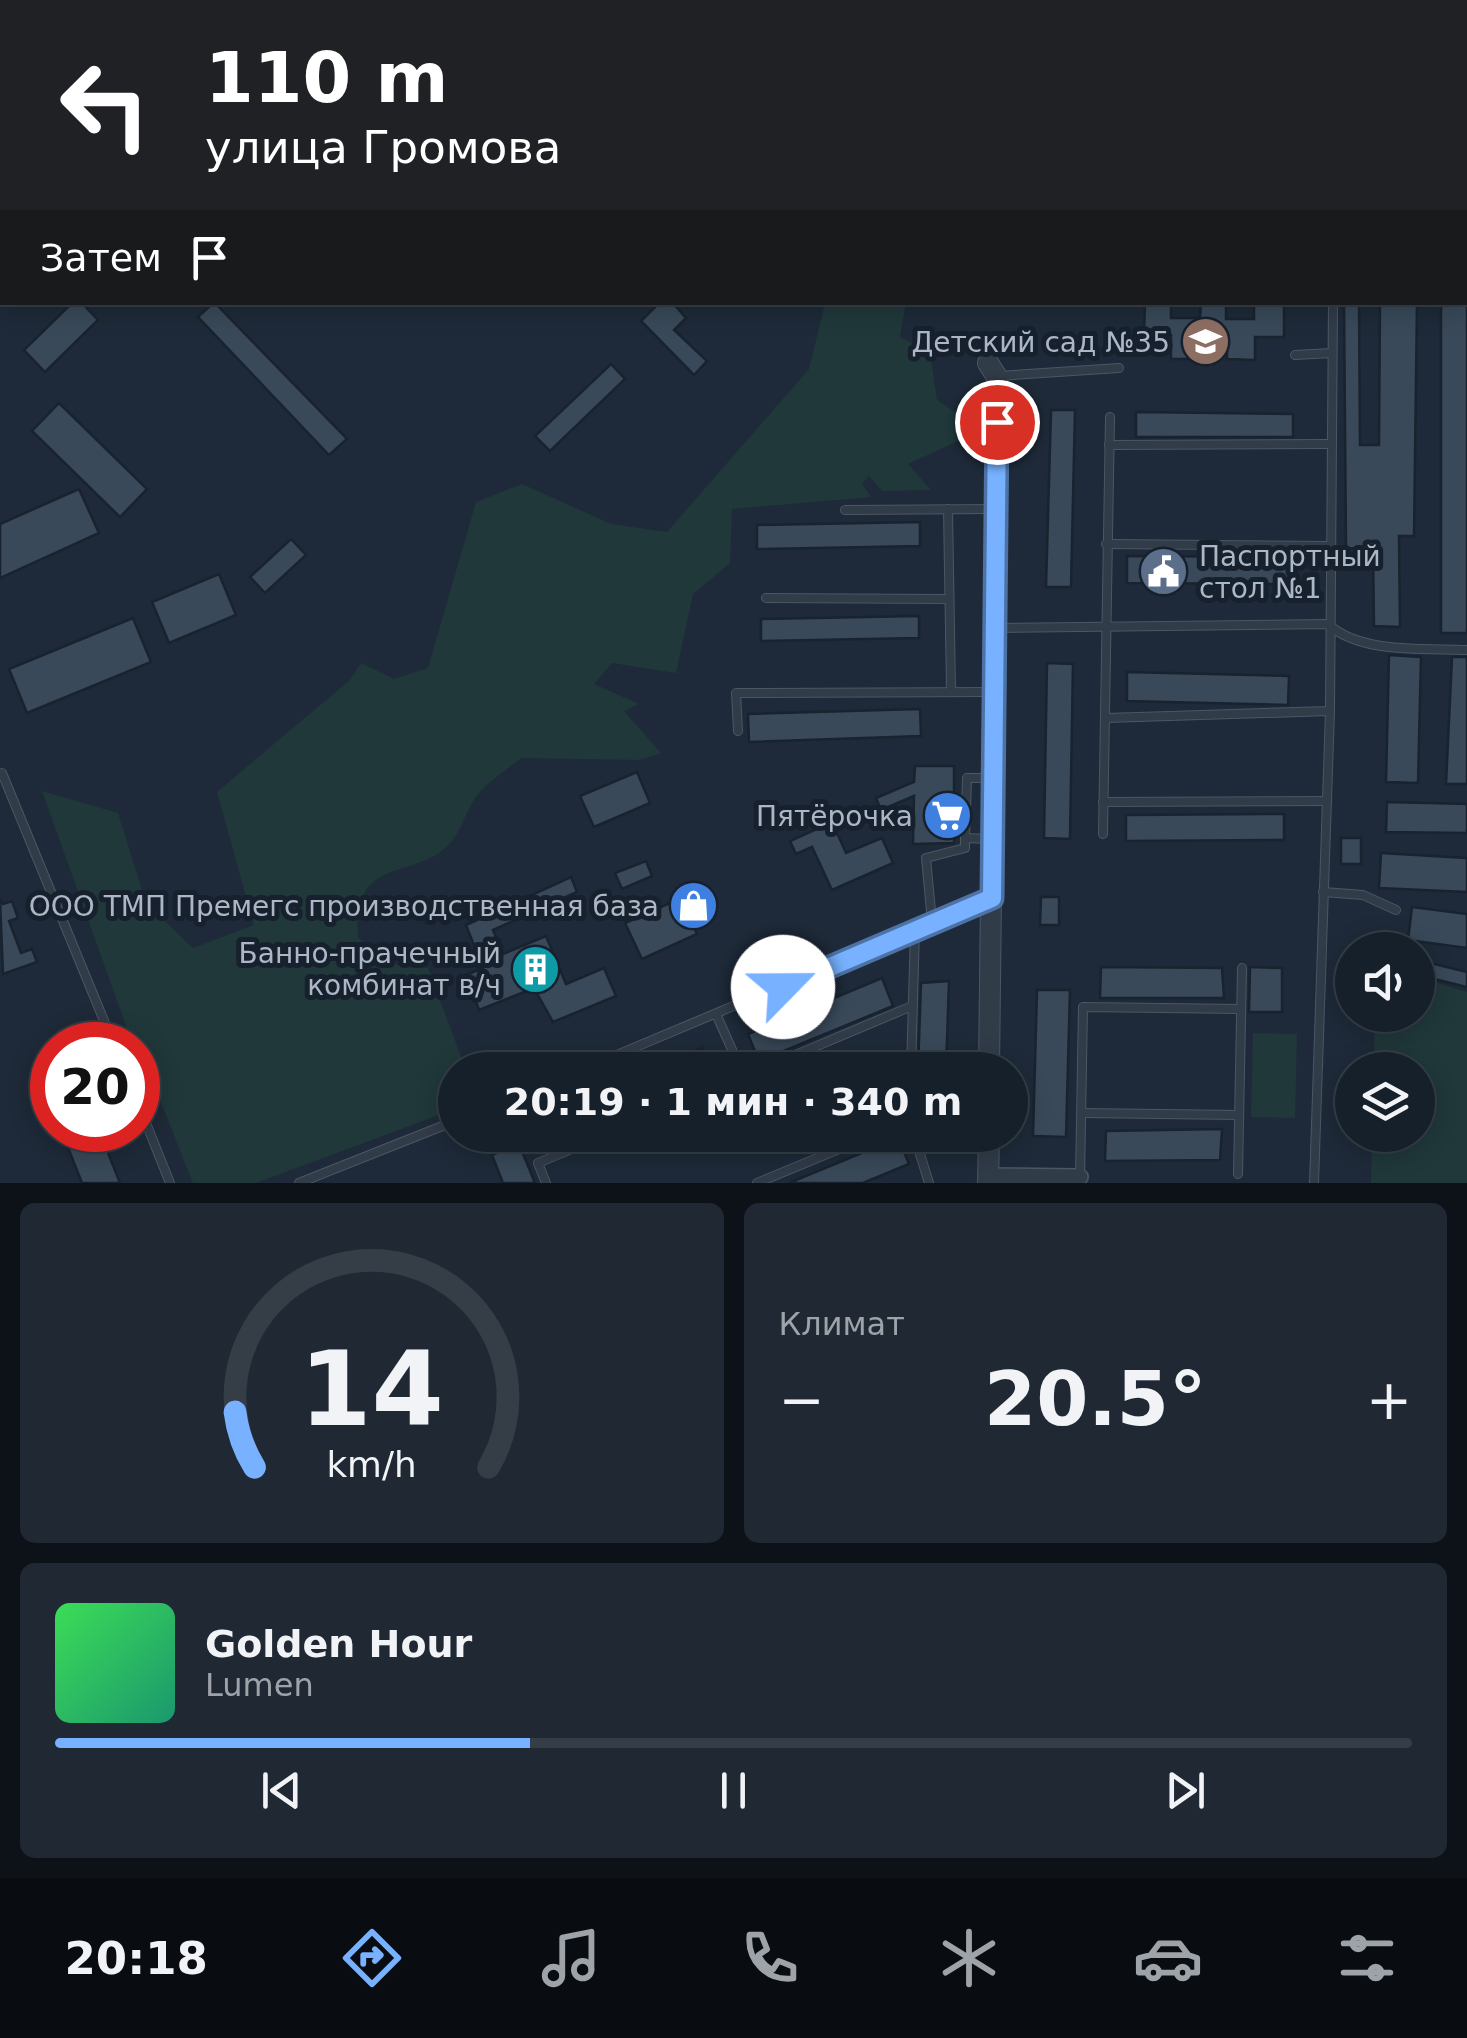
<!DOCTYPE html>
<html lang="ru">
<head>
<meta charset="utf-8">
<style>
	:root { --surface:#16202b; --page:#1f2833; --text:#f1f3f6; --muted:#9ea3a9; --line:#353e47; --accent:#77b1ff }
	body { margin:0; font-family:"DejaVu Sans",sans-serif; background:var(--page); color:var(--text); height:100vh; display:flex; flex-direction:column; font-size:38px; white-space:nowrap }
	* { box-sizing:border-box; margin:0 }
	p { font-size:32px; color:var(--muted) }
	.icon { flex:none; width:55px; height:55px; fill:none; stroke:currentColor; stroke-width:2; stroke-linecap:round; stroke-linejoin:round }
	.map { position:relative; height:1183px; overflow:hidden }
	.drawer { display:flex; flex-direction:column; gap:20px; padding:20px; background:#0c1218; flex:1 }
	.drawer>* { flex:none }
	.banner { position:absolute; left:0px; top:0px; width:1468px; height:305px; box-shadow:0 5px 25px #0003,0 0 0 2px var(--line); background:#202124; color:#fff; overflow:hidden }
	.buttons { position:absolute; left:1335px; top:932px; display:grid; gap:20px }
	.buttons a { display:grid; place-items:center; width:100px; height:100px; border-radius:50%; background:var(--surface); box-shadow:0 5px 25px #0003,0 0 0 2px var(--line); font-size:50px }
	.speed { position:absolute; left:30px; top:1022px; display:flex; gap:20px; font-size:50px; font-weight:700; text-align:center }
	.speed>* { display:grid; place-content:center; width:130px; height:130px; border-radius:50%; background:var(--surface); box-shadow:0 5px 25px #0003,0 0 0 2px var(--line); line-height:1 }
	.speed .limit { border:15px solid #d22; background:#fff; color:#111 }
	.pin { position:absolute; display:grid; place-items:center; width:85px; height:85px; color:#fff; margin:-42px; border:5px solid #fff; border-radius:50%; box-shadow:0 2px 10px #0007 }
	.me { position:absolute; width:110px; margin:-55px; rotate:67deg; stroke-linejoin:round; filter:drop-shadow(0 0 8px #0008) }
	.turn { display:flex; align-items:center; gap:35px; height:210px; padding:0 40px; font-size:45px }
	.turn .icon { width:130px; height:130px; stroke-width:2.5 }
	.turn b { display:block; font-size:70px; line-height:85px }
	.then { display:flex; align-items:center; height:95px; padding:0 40px; background:#0003; gap:20px; font-size:38px }
	.big { font-size:75px; font-weight:800; line-height:1.1 }
	.drawer .widget { flex:1; display:flex; flex-direction:column; justify-content:center; gap:15px; min-width:0; padding:0 35px; border-radius:15px; background:var(--page) }
	.drawer .dial { align-items:center; gap:0 }
	.dial svg { height:260px; overflow:visible; fill:none; stroke:var(--line); stroke-width:7; stroke-linecap:round; text-anchor:middle }
	.dial text { fill:var(--text); stroke:none }
	.song { display:flex; align-items:center; gap:30px }
	.cover { width:120px; height:120px; border-radius:15px; background:linear-gradient(135deg,hsl(130 70% 55%),hsl(160 70% 35%)) }
	.played { height:10px; border-radius:5px; background:linear-gradient(90deg,var(--accent) 35%,var(--line) 35%) }
	.keys { display:flex; justify-content:space-around; direction:ltr }
	.heat { display:flex; justify-content:space-between; align-items:center; font-size:55px; direction:ltr }
	.drawer .tiles { flex:1; display:grid; gap:20px; grid-template-columns:1fr 1fr }
	.widget:last-child { grid-column:span 2 }
	.trip { position:absolute; left:438px; top:1052px; width:590px; height:100px; border-radius:50px; background:var(--surface); box-shadow:0 5px 25px #0003,0 0 0 2px var(--line); font-weight:800; line-height:100px; text-align:center }
	.tab-bar { display:flex; height:160px; justify-content:space-around; align-items:center; background:#090d11; color:var(--muted) }
	.tab-bar .icon { width:70px; height:70px }
	.tab-bar .on { color:var(--accent) }
	.tab-bar b { font-size:45px; color:var(--text) }
	.map>svg:first-child { display:block }
</style>
</head>
<body>
<div class="map">
<svg width="1467" height="1183" viewBox="0 0 1467 1183">
	<rect width="100%" height="100%" fill="#1e2a39"/>
	<g fill="#20383a">
		<polygon points="855,0 1319,0 854,2"/>
		<path d="M825 303H906L900 337 930 353 937 400 982 430 908 464 931 490 882 491 869 476 862 484 871 497 732 509 730 563 693 594 676 673 612 663 594 684 639 704 624 711 661 753 639 760 521 758C508 769 490 780 479 793 467 807 463 827 452 841 418 883 352 851 358 937 380 961 396 969 428 968L466 1070H455V1109L256 1183H193L138 1045 130 1037 42 791 118 813 146 903 193 948 254 925 217 792 350 680 361 663 394 679 428 668 476 502 522 484 611 524 667 532 809 369Z"/>
		<polygon points="1418,977 1467,992 1467,1183 1371,1183 1372,1135 1418,1135 1418,1070 1374,1070 1375,1015 1418,1015"/>
		<polygon points="1253,1033 1297,1034 1295,1118 1251,1117"/>
	</g>
	<g fill="none" stroke-linecap="round" stroke-linejoin="round">
		<polyline stroke="#2f4662" stroke-width="4" points="1327,0 1327,2"/>
		<g stroke="#384555" stroke-width="38">
			<polyline points="152,2 153,0"/>
			<polyline points="0,86 2,85"/>
		</g>
	</g>
	<g fill="#394959" stroke="#19232f" stroke-width="2.5">
		<polygon points="73,302 81,302 98,320 45,372 24,350"/>
		<polygon points="214,302 347,439 329,455 198,317"/>
		<polygon points="660,302 672,302 686,318 674,330 707,361 694,375 641,321"/>
		<polygon points="1145,302 1171,302 1171,318 1200,318 1201,302 1226,302 1226,319 1254,319 1254,302 1284,302 1284,337 1255,337 1255,360 1227,359 1227,335 1199,335 1199,359 1171,359 1171,335 1144,334"/>
		<polygon points="1344,302 1359,302 1360,445 1379,445 1380,302 1417,302 1414,536 1399,536 1400,627 1374,626 1373,549 1346,548"/>
		<rect x="1441" y="302" width="26" height="331"/>
		<polygon points="611,364 625,379 550,451 535,436"/>
		<polygon points="59,403 147,489 120,517 32,431"/>
		<polygon points="1051,410 1075,410 1071,587 1046,587"/>
		<polygon points="1136,412 1293,414 1293,437 1136,437"/>
		<polygon points="79,489 99,533 0,578 0,524"/>
		<polygon points="920,522 920,546 757,549 757,525"/>
		<polygon points="291,539 306,555 265,593 250,577"/>
		<polygon points="1127,556 1289,557 1289,584 1127,583"/>
		<polygon points="219,574 236,615 169,643 152,602"/>
		<polygon points="919,616 919,638 761,641 761,619"/>
		<polygon points="133,618 151,662 27,713 9,669"/>
		<polygon points="1389,655 1421,657 1418,783 1386,782"/>
		<polygon points="1452,657 1467,657 1467,784 1446,784"/>
		<polygon points="1047,663 1073,664 1070,839 1044,838"/>
		<polygon points="1127,672 1289,676 1288,705 1127,701"/>
		<polygon points="920,709 921,736 749,742 748,714"/>
		<polygon points="915,766 954,766 954,843 913,844 914,796 881,810 876,798 914,782"/>
		<polygon points="637,772 650,803 594,827 580,796"/>
		<polygon points="1387,802 1467,804 1467,833 1386,832"/>
		<polygon points="1284,814 1284,840 1126,841 1126,815"/>
		<polygon points="832,822 846,853 882,838 893,863 832,890 812,847 796,854 790,841"/>
		<rect x="1341" y="838" width="20" height="26"/>
		<polygon points="1381,853 1467,858 1467,892 1379,888"/>
		<polygon points="646,861 652,876 622,889 615,873"/>
		<polygon points="571,877 577,892 493,930 503,954 546,936 566,984 604,968 616,996 553,1022 534,988 479,1010 466,975 483,968 466,925"/>
		<polygon points="1041,897 1059,897 1059,925 1040,925"/>
		<polygon points="681,898 697,934 642,959 625,923"/>
		<polygon points="0,900 3,904 12,901 18,918 9,921 21,953 32,949 37,962 3,974"/>
		<polygon points="1412,907 1467,914 1467,948 1408,940"/>
		<polygon points="1418,960 1467,972 1467,987 1418,975"/>
		<polygon points="1101,967 1222,968 1224,998 1100,998"/>
		<polygon points="1250,967 1282,968 1282,1012 1249,1012"/>
		<polygon points="882,978 893,1006 759,1061 748,1034"/>
		<polygon points="949,981 946,1070 918,1070 921,983"/>
		<polygon points="1037,990 1070,990 1066,1137 1033,1136"/>
		<polygon points="702,1048 712,1070 650,1070"/>
		<polygon points="1222,1129 1220,1160 1105,1161 1106,1131"/>
		<polygon points="61,1130 99,1130 120,1183 82,1183"/>
		<polygon points="898,1138 909,1164 863,1183 789,1183"/>
		<polygon points="519,1144 535,1183 503,1183 492,1155"/>
	</g>
	<g fill="none" stroke-linecap="round" stroke-linejoin="round">
		<defs>
			<g id="service">
				<polyline points="1295,355 1332,353"/>
				<polyline points="998,376 1119,368"/>
				<polyline points="1109,445 1329,444"/>
				<polyline points="948,509 951,692"/>
				<polyline points="845,510 996,509"/>
				<polyline points="1106,544 1330,546"/>
				<polyline points="766,598 949,599"/>
				<path d="M997 628 1328 624C1360 654 1425 648 1467 650"/>
				<polyline points="1106,718 1330,711"/>
				<polyline points="738,731 736,693 993,692"/>
				<polyline points="2,773 114,1045"/>
				<polyline points="988,778 967,778 965,838 990,839"/>
				<polyline points="1103,802 1327,801"/>
				<polyline points="1103,834 1110,417"/>
				<polyline points="1323,892 1363,895 1396,910"/>
				<polyline points="932,922 926,858 965,848 965,838"/>
				<polyline points="717,1016 741,1070"/>
				<polyline points="581,1070 988,899"/>
				<polyline points="760,1070 912,1006"/>
				<polyline points="911,1070 915,930"/>
				<polyline points="138,1103 170,1183"/>
				<polyline points="1082,1113 1239,1115"/>
				<polyline points="914,1135 929,1183"/>
				<polyline points="1238,1174 1242,968"/>
				<polyline points="1080,1179 1083,1007 1241,1009"/>
				<polyline points="299,1183 455,1121"/>
				<polyline points="546,1183 538,1163 605,1135"/>
				<polyline points="757,1183 873,1135"/>
				<polyline points="1314,1183 1330,711 1333,302"/>
			</g>
			<polyline id="minor" points="988,1176 1080,1177"/>
			<g id="tertiary">
				<polyline points="988,363 997,377 989,1070"/>
				<polyline points="988,1183 989,1135"/>
			</g>
		</defs>
		<use href="#service" stroke="#4c5764" stroke-width="10"/>
		<use href="#minor" stroke="#4c5764" stroke-width="18"/>
		<use href="#tertiary" stroke="#4c5764" stroke-width="22"/>
		<use href="#service" stroke="#313c49" stroke-width="8"/>
		<use href="#minor" stroke="#313c49" stroke-width="15"/>
		<use href="#tertiary" stroke="#313c49" stroke-width="20"/>
	</g>
	<g fill="none" stroke-linecap="round" stroke-linejoin="round">
		<defs>
			<polyline id="route" points="783,987 992,898 997,422"/>
		</defs>
		<use href="#route" stroke="#4d73a6" stroke-width="25"/>
		<use href="#route" stroke="#77b1ff" stroke-width="18"/>
	</g>
	<defs>
		<symbol id="school-disc" viewBox="-11 -11 22 22"><circle r="9.5" fill="#8d6e63" stroke="#17212d"/><path d="M0-5L7-2L0 1L-7-2ZM-4 1L0 2.5L4 1V4Q0 6-4 4Z" fill="#fff"/></symbol>
		<symbol id="civic-disc" viewBox="-11 -11 22 22"><circle r="9.5" fill="#5c6f8a" stroke="#17212d"/><path d="M-.6-6.5H3V-4.5H.6V-3L4-1V1h2V6H-6V1h2V-1L-.6-3ZM-1.2 2.5V6h2.4V2.5Z" fill="#fff"/></symbol>
		<symbol id="supermarket-disc" viewBox="-11 -11 22 22"><circle r="9.5" fill="#3f7fe0" stroke="#17212d"/><path d="M-6-5.5h2.5l.6 2H6L4.5 2H-2.5L-4.4-4H-6ZM-1.5 3.2a1.3 1.3 0 1 0 .1 0ZM3 3.2a1.3 1.3 0 1 0 .1 0Z" fill="#fff"/></symbol>
		<symbol id="shop-disc" viewBox="-11 -11 22 22"><circle r="9.5" fill="#3f7fe0" stroke="#17212d"/><path d="M-5-2.5h2.3a2.7 3.5 0 0 1 5.4 0H5L5.5 6h-11ZM-1.5-2.5h3a1.5 2.3 0 0 0-3 0Z" fill="#fff"/></symbol>
		<symbol id="building-disc" viewBox="-11 -11 22 22"><circle r="9.5" fill="#0f9aa8" stroke="#17212d"/><path d="M-4-6H4V6H1V3H-1V6H-4ZM-2.5-4.3h1.7v1.8h-1.7ZM.8-4.3h1.7v1.8H.8ZM-2.5-1h1.7V.8h-1.7ZM.8-1h1.7V.8H.8Z" fill="#fff"/></symbol>
	</defs>
	<g fill-rule="evenodd">
		<use href="#school-disc" x="1178" y="314" width="55" height="55"/>
		<use href="#civic-disc" x="1136" y="544" width="55" height="55"/>
		<use href="#supermarket-disc" x="920" y="788" width="55" height="55"/>
		<use href="#shop-disc" x="666" y="878" width="55" height="55"/>
		<use href="#building-disc" x="508" y="942" width="55" height="55"/>
	</g>
	<g text-anchor="middle" dominant-baseline="central" stroke-width="10" stroke-linejoin="round" paint-order="stroke">
		<g font-size="28" fill="#abb7c6" stroke="#17212d" text-anchor="end">
			<text x="1170" y="342">Детский сад №35</text>
			<text x="1199" y="556" text-anchor="start">Паспортный<tspan x="1199" dy="32">стол №1</tspan></text>
			<text x="913" y="816">Пятёрочка</text>
			<text x="659" y="906">ООО ТМП Премегс производственная база</text>
			<text x="501" y="953">Банно-прачечный<tspan x="501" dy="32">комбинат в/ч</tspan></text>
		</g>
	</g>
</svg>
<div class="buttons">
<a><svg class="icon" aria-label="sound" viewBox="0 0 24 24"><path d="M4 9h4l5-4v14l-5-4H4zM17 9q2 3 0 6"/></svg></a>
<a><svg class="icon" aria-label="layers" viewBox="0 0 24 24"><path d="M12 4l9 5-9 5-9-5zM3 14l9 5 9-5"/></svg></a>
</div>
<div class="speed"><div class="limit">20</div></div>
<div class="pin" style="left:997px;top:422px;background:#d93025"><svg class="icon" aria-label="arrive" viewBox="0 0 24 24"><path d="M6 21V4h12l-3 4 3 4H6"/></svg></div>
<svg class="me" style="left:783px;top:987px" viewBox="-20 -20 40 40"><circle r="19" fill="#fff"/><path d="M0-13L10 11 0 6-10 11z" fill="#77b1ff"/></svg>
<div class="trip">20:19 · 1 мин · 340 m</div>
<div class="banner">
<div class="turn"><svg class="icon" aria-label="left" viewBox="0 0 24 24"><path d="M17 20v-9H6M10 6l-5 5 5 5"/></svg><div><b>110 m</b>улица Громова</div></div>
<div class="then">Затем<svg class="icon" aria-label="arrive" viewBox="0 0 24 24"><path d="M6 21V4h12l-3 4 3 4H6"/></svg></div>
</div>
</div>
<section class="drawer">
<div class="tiles">
<div class="widget dial"><svg viewBox="0 0 100 80">
<path d="M14 69A42 42 0 1 1 86 69"/>
<path d="M14 69A42 42 0 0 1 8 52" stroke="#77b1ff"/>
<text x="50" y="56" font-size="32" font-weight="700">14</text>
<text x="50" y="72" font-size="11">km/h</text>
</svg></div>
<div class="widget"><p>Климат</p>
<div class="heat"><a>−</a><b class="big">20.5°</b><a>+</a></div>
</div>
<div class="widget">
<div class="song"><i class="cover"></i><div><b>Golden Hour</b><p>Lumen</p></div></div>
<div class="played"></div>
<div class="keys"><svg class="icon" aria-label="previous" viewBox="0 0 24 24"><path d="M18 5L8 12l10 7zM5 5v14"/></svg><svg class="icon" aria-label="pause" viewBox="0 0 24 24"><path d="M8 5v14M16 5v14"/></svg><svg class="icon" aria-label="next" viewBox="0 0 24 24"><path d="M6 5l10 7-10 7zM19 5v14"/></svg></div>
</div>
</div>
</section>
<nav class="tab-bar">
<b>20:18</b>
<svg class="icon on" aria-label="directions" viewBox="0 0 24 24"><path d="M12 3l9 9-9 9-9-9zM9 14v-3h6M13 9l2 2-2 2"/></svg>
<svg class="icon" aria-label="music" viewBox="0 0 24 24"><path d="M9 18V5l10-2v13"/><circle cx="6" cy="18" r="3"/><circle cx="16" cy="16" r="3"/></svg>
<svg class="icon" aria-label="phone" viewBox="0 0 24 24"><path d="M5 4h4l2 5-3 2q2 4 5 5l2-3 5 2v4C11 20 4 13 5 4z"/></svg>
<svg class="icon" aria-label="climate" viewBox="0 0 24 24"><path d="M12 3v18M4 7l16 10M4 17L20 7"/></svg>
<svg class="icon" aria-label="car" viewBox="0 0 24 24"><path d="M5 17H2v-5l4-1 3-4h7l3 4 3 1v5h-3M9 17h6M6 11h13"/><circle cx="7" cy="17" r="2"/><circle cx="17" cy="17" r="2"/></svg>
<svg class="icon" aria-label="filters" viewBox="0 0 24 24"><path d="M4 7h16M4 17h16"/><circle cx="9" cy="7" r="2"/><circle cx="15" cy="17" r="2"/></svg>
</nav>
</body>
</html>
